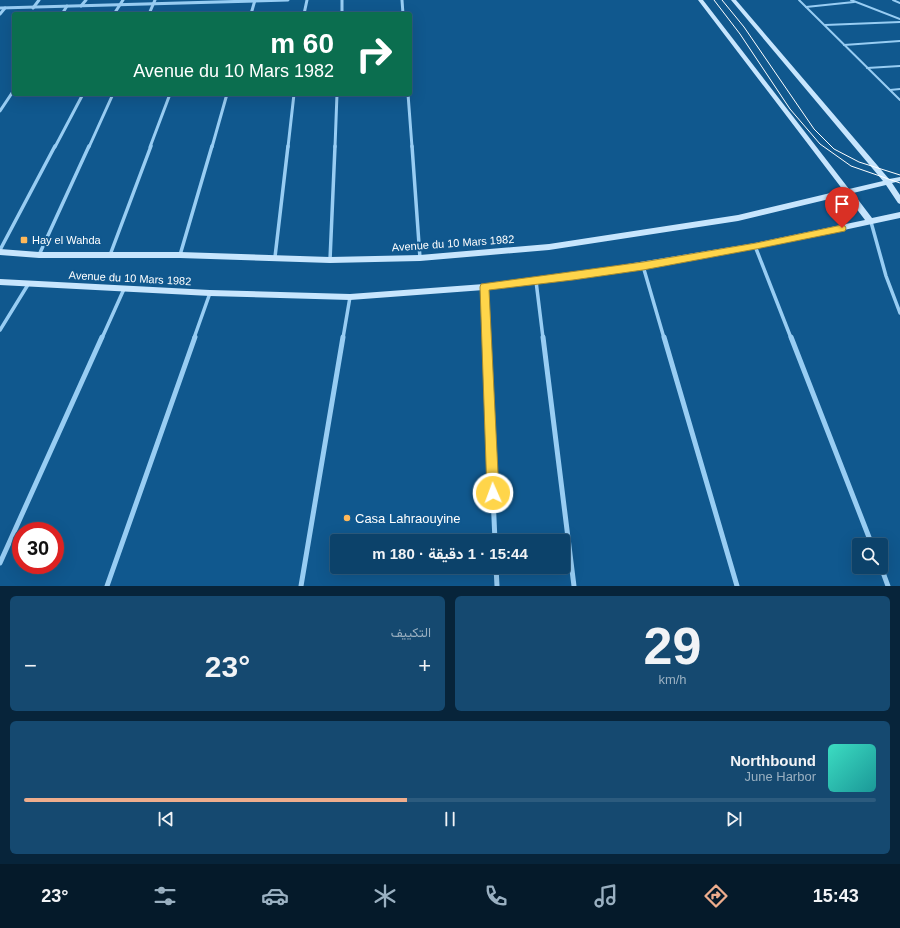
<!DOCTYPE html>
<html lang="ar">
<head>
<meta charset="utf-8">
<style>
	:root { --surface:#0c426a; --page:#154970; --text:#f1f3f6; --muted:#9ab0c1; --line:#2c5b7e; --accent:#eead8d }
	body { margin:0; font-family:Arial,Vazirmatn,sans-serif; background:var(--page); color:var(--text); direction:rtl; height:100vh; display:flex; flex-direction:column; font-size:15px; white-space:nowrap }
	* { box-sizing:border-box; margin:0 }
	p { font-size:13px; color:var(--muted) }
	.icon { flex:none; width:22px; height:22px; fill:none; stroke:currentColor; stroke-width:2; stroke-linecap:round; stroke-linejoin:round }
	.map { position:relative; height:586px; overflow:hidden; direction:ltr }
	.drawer { display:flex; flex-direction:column; gap:10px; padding:10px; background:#07243a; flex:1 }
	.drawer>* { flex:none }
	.hud { position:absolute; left:12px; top:12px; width:400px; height:84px; border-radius:4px; box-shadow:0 4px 16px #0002,0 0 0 1px var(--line); direction:rtl; background:#0b6e4f; color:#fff; overflow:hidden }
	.tools { position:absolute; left:852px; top:538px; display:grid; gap:8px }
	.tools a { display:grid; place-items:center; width:36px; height:36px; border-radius:4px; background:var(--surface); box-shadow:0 4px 16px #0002,0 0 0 1px var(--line); font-size:20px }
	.speed { position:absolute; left:12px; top:522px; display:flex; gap:8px; font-size:20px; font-weight:700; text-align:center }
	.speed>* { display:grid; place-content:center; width:52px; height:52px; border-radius:50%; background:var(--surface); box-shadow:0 4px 16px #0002,0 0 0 1px var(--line); line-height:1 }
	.speed .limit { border:6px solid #d22; background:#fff; color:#111 }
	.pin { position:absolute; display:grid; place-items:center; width:34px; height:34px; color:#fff; margin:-41px -17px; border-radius:50% 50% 50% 0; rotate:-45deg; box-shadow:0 0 4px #0007 }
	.pin .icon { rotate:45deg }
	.me { position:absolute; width:44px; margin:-22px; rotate:358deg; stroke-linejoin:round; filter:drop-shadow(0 0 3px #0008) }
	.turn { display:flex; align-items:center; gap:14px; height:84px; padding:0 12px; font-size:18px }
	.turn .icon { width:52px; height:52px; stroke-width:2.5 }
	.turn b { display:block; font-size:28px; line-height:34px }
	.big { font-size:30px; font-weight:700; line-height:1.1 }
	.drawer .card { flex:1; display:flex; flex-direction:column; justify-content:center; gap:6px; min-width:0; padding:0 14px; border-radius:6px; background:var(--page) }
	.drawer .dial { align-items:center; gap:0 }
	.dial b { font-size:52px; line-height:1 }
	.song { display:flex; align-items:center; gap:12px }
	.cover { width:48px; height:48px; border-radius:6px; background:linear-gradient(135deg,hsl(170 70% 55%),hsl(180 70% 35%)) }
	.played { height:4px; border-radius:2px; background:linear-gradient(90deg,var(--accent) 45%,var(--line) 45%) }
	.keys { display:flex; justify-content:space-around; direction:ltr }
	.heat { display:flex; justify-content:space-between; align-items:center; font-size:22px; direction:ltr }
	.drawer .tiles { flex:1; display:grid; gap:10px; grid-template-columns:1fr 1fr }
	.card:last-child { grid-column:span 2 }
	.trip { position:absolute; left:330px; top:534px; width:240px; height:40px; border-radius:4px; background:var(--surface); box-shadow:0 4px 16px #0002,0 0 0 1px var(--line); font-weight:700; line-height:40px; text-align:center; direction:rtl }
	.tabs { display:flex; height:64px; justify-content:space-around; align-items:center; background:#051a2a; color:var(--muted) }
	.tabs .icon { width:28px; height:28px }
	.tabs .current { color:var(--accent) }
	.tabs b { font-size:18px; color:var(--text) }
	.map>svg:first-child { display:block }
</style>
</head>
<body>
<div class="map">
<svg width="900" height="586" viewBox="0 0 900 586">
	<rect width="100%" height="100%" fill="#10588e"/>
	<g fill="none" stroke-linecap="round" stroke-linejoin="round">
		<g stroke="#98cdf3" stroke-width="2">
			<polyline points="799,0 900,100"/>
			<polyline points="851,0 900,19"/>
			<polyline points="893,0 900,3"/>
			<polyline points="806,7 854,2"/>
			<polyline points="825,25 900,22"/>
			<polyline points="844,45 900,41"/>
			<polyline points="867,68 900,66"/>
			<polyline points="890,90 900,89"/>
		</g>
		<g stroke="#98cdf3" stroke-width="3">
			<polyline points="342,0 342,14"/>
			<polyline points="402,0 403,14"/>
			<polyline points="81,6 86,0"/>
			<polyline points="0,8 288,0"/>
			<polyline points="33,8 39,0"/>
			<polyline points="0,14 5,8"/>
			<polyline points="62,14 67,6"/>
			<polyline points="114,14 123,0"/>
			<polyline points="149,14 155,0"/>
			<polyline points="251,14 255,0"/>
			<polyline points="304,14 307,0"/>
			<polyline points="408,94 412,147"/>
			<polyline points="0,111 14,90"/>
			<polyline points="55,147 83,94"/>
			<polyline points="89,147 113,94"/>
			<polyline points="150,147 170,94"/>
			<polyline points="212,147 227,94"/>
			<polyline points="288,147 294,94"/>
			<polyline points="335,147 337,94"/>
		</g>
		<g stroke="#98cdf3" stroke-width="3.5">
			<polyline points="412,146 420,258"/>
			<polyline points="871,222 886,276 900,313"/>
			<polyline points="755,246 791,338"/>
			<polyline points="0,250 55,146"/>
			<polyline points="39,255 89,146"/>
			<polyline points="110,255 151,146"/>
			<polyline points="180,255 212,146"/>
			<polyline points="275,257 288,146"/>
			<polyline points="330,260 335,146"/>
			<polyline points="643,266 664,338"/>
			<polyline points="536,281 543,338"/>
			<polyline points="484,287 486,338"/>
			<polyline points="0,330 29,283"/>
			<polyline points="102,338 124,289"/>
			<polyline points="194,338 210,293"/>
			<polyline points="343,338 350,297"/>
		</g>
		<g stroke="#98cdf3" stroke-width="5">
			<polyline points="486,337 495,541"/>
			<polyline points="543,337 574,586"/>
			<polyline points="664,337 737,586"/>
			<polyline points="791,337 872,545"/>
			<polyline points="0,563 102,337"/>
			<polyline points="496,567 497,586"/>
			<polyline points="881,567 888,586"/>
			<polyline points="107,586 195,337"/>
			<polyline points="301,586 343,337"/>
		</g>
		<polygon fill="#c7e5fd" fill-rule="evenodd" points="698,0 703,0 849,189 883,181 731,0 736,0 889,179 900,177 900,181 892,183 900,195 900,204 898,203 886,185 853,193 872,218 900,212 900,218 755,249 573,279 484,290 350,300 210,296 0,285 0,279 210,290 350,294 484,284 573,273 755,243 865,220 846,195 738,221 549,250 420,261 330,263 180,258 39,258 0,255 0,249 39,252 180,252 330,257 420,255 549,244 738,215 843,190"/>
		<g stroke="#fff" stroke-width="1">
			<polyline points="714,0 740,34 790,109 820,144 851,166 900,183"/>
			<polyline points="722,0 744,27 814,129 834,149 859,162 900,175"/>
		</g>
	</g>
	<polygon fill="#ffd54a" stroke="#a68a30" points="842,225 845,226 846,228 845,231 756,249 643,270 573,280 489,290 499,493 497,497 493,499 489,497 487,493 480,287 481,284 643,262 756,243"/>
	<g fill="#ffb859" stroke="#10588e" stroke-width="1.5">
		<rect x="20" y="236" width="8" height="8" rx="2"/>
		<circle cx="347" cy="518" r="4"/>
	</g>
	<g text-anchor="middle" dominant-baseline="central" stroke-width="4" stroke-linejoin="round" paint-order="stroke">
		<g font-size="11" fill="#fff" stroke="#10588e" text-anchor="start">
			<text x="32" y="240">Hay el Wahda</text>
		</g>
		<g font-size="11" fill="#fff" stroke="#10588e">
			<text transform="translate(453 243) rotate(-4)">Avenue du 10 Mars 1982</text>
			<text transform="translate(130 278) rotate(3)">Avenue du 10 Mars 1982</text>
		</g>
		<g font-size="13" fill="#fff" stroke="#10588e" text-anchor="start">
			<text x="355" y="518">Casa Lahraouyine</text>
		</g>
	</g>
</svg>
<div class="tools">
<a><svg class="icon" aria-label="search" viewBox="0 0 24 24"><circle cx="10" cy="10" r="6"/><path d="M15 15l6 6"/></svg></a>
</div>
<div class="speed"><div class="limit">30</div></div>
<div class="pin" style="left:842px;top:228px;background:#d93025"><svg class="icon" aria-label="arrive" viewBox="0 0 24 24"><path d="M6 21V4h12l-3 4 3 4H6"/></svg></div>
<svg class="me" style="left:493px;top:493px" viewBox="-20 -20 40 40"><circle r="17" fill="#ffd54a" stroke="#fff" stroke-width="3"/><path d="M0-11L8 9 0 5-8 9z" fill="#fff"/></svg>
<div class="trip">15:44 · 1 دقيقة · 180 m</div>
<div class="hud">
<div class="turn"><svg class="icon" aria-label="right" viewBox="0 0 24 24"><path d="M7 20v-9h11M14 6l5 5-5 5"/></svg><div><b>60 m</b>Avenue du 10 Mars 1982</div></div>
</div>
</div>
<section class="drawer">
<div class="tiles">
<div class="card dial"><b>29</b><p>km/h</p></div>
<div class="card"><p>التكييف</p>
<div class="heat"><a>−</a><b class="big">23°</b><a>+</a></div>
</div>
<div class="card">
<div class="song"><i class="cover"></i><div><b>Northbound</b><p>June Harbor</p></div></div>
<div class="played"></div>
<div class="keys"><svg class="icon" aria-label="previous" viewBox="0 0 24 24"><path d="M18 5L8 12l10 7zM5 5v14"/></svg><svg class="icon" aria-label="pause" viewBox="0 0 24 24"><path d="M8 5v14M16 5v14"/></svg><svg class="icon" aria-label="next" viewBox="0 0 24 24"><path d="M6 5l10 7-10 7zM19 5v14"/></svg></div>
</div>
</div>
</section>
<nav class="tabs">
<b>15:43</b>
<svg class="icon current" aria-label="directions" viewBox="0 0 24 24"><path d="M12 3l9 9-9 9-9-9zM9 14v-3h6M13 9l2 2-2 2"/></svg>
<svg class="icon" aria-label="music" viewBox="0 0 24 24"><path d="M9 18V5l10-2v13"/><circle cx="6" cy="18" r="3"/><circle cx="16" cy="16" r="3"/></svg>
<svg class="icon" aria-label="phone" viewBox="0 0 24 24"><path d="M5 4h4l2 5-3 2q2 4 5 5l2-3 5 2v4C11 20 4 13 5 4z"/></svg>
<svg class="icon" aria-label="climate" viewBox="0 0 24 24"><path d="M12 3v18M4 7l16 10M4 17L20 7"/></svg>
<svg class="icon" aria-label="car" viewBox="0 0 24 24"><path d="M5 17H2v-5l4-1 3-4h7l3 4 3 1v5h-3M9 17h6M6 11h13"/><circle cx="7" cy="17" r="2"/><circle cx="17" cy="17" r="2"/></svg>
<svg class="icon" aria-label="filters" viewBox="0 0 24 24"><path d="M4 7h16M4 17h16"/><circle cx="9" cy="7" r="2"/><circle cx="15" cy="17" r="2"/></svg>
<b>23°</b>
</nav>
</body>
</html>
